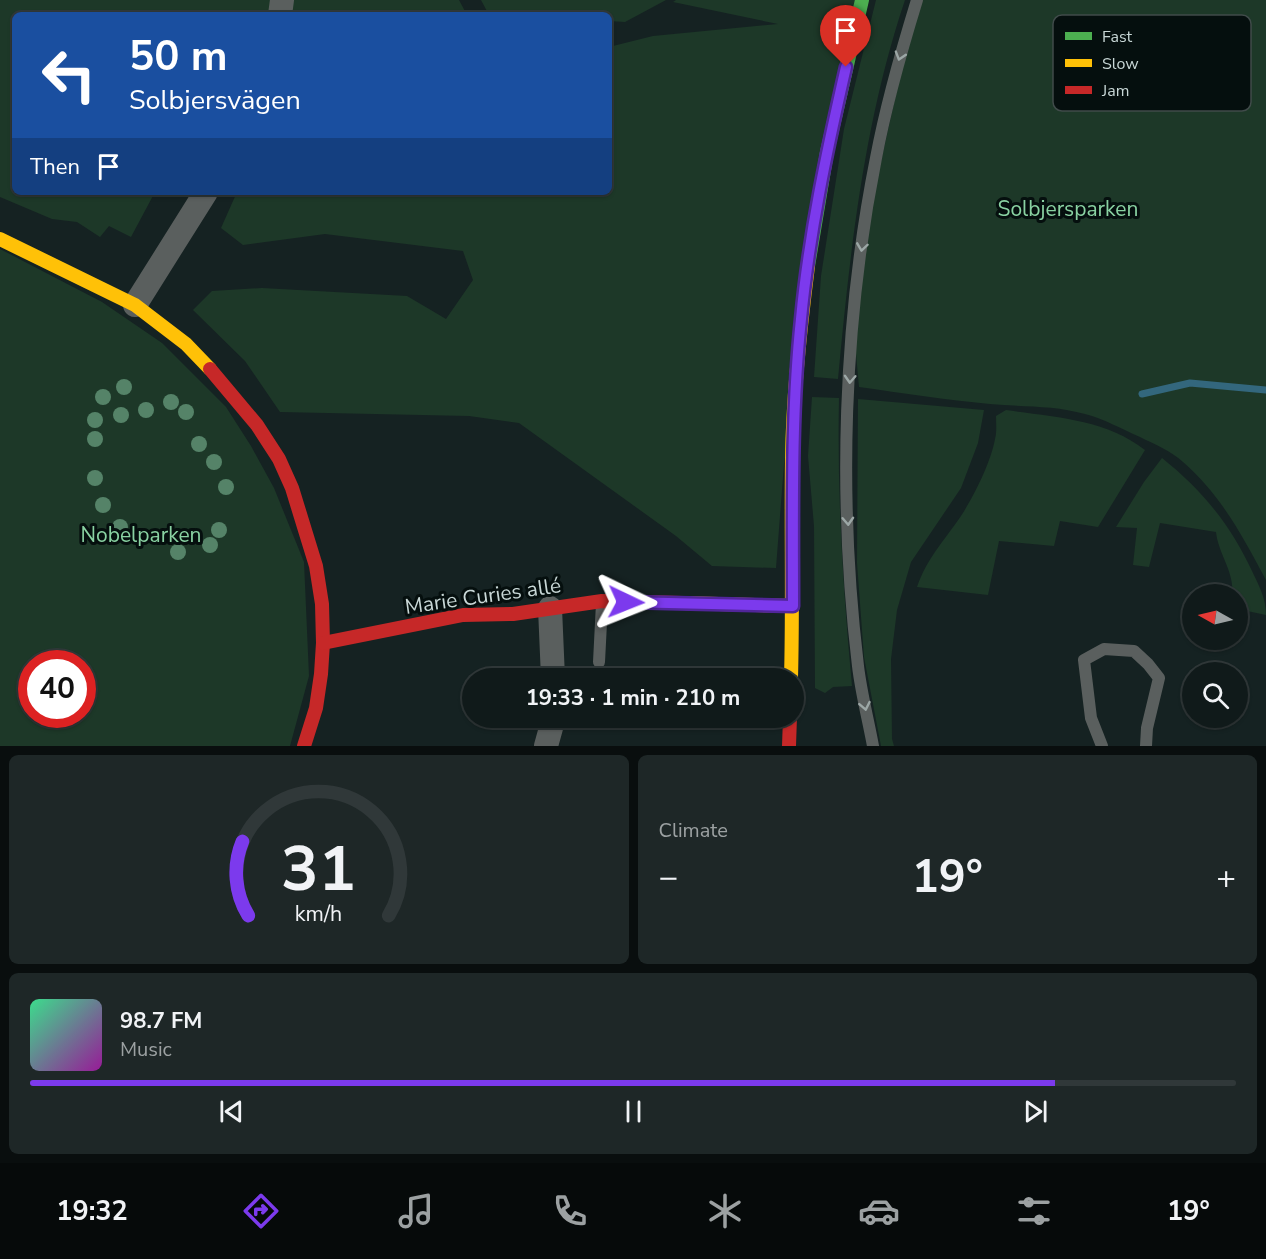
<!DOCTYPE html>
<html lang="en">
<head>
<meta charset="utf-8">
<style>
	:root { --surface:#101a1a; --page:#1e2727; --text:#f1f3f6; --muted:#9ca1a2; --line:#303839; --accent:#7c3aed }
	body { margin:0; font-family:"Nunito Sans",sans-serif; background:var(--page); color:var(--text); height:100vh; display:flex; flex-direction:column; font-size:22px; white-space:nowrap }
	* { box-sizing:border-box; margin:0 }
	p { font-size:20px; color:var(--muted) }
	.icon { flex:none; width:33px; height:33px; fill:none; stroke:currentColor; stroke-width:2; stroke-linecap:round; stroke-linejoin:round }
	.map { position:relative; height:746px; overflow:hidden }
	.panel { display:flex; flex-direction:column; gap:9px; padding:9px; background:#090e0e; flex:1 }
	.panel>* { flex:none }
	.top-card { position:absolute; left:12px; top:12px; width:600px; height:183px; border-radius:9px; box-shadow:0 2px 4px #0004,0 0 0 2px var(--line); background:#1a4fa0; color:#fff; overflow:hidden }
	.needle { width:39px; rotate:278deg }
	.fabs { position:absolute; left:1182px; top:584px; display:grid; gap:12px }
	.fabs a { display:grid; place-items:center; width:66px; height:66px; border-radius:50%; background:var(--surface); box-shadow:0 2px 4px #0004,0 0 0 2px var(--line); font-size:30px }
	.speed { position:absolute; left:18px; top:650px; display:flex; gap:12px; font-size:30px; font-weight:700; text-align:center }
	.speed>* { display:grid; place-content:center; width:78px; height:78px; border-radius:50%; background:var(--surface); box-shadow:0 2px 4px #0004,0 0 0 2px var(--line); line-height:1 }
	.speed .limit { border:9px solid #d22; background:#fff; color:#111 }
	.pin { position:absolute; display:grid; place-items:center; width:51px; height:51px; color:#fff; margin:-62px -26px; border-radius:50% 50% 50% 0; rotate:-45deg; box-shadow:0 0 6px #0007 }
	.pin .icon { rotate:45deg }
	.me { position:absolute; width:66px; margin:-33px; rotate:92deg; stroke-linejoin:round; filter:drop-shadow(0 0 4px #0008) }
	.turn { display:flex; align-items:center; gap:21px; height:126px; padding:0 18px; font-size:27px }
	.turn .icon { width:78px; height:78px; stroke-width:2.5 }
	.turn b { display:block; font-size:42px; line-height:51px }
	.then { display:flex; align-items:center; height:57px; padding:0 18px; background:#0003; gap:12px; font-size:22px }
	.big { font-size:45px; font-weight:700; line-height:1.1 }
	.panel .tile { flex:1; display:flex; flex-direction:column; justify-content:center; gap:9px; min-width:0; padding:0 21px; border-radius:9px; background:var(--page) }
	.panel .dial { align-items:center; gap:0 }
	.dial svg { height:156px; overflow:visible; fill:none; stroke:var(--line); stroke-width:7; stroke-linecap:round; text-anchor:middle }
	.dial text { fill:var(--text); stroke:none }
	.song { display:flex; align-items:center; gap:18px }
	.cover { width:72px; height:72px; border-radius:9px; background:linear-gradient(135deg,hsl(150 70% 55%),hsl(300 70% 35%)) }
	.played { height:6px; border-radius:3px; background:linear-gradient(90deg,var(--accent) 85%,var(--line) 85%) }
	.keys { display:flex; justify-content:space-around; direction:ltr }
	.heat { display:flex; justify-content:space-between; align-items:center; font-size:33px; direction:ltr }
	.panel .tiles { flex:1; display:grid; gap:9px; grid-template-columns:1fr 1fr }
	.tile:last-child { grid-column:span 2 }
	.trip { position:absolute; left:462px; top:668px; width:342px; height:60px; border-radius:30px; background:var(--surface); box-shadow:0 2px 4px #0004,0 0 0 2px var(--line); font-weight:700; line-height:60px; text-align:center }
	.tab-bar { display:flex; height:96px; justify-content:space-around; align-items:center; background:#060a0a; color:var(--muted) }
	.tab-bar .icon { width:42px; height:42px }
	.tab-bar .on { color:var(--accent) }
	.tab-bar b { font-size:27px; color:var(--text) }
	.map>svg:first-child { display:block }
</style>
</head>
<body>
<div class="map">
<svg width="1266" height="746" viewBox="0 0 1266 746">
	<rect width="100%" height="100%" fill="#152222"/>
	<g fill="#1d3828" fill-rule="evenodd">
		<polygon points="0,0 459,0 467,15 15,15 15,192 155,192 131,237 109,226 100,237 77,222 52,219 0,197"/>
		<polygon points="481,0 666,0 625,22 609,21 609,15 489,15"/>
		<polygon points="676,0 855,0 784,464 776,568 712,566 676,536 519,423 469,416 280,412 245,361 193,310 212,291 262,288 407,296 446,319 473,280 463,251 325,234 243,245 221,228 237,192 609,192 609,47 653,36 778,24 673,2"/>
		<path d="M876 0H905C864 122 850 251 838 379L814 377 821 276 844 129Z"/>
		<path d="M917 0H1266V580C1243 537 1221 495 1183 462 1171 451 1154 444 1140 437 1122 429 1104 419 1085 414 1054 405 1022 407 990 404 946 400 903 393 859 387L853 321 861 251Z"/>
		<path d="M0 249 102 302 162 343 226 407 251 446 274 488 304 562 309 676 290 746H0ZM32 663H82V714H32Z"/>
		<path d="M812 397 839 398C837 494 843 590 852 686L833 687 825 693 815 688 814 526 808 456Z"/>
		<polygon points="858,399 984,410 978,443 961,488 911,562 897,610 891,659 892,739 894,746 881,746 864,657 857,563"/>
		<path d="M1006 410C1054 417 1106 419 1145 450L1098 527 1060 521 1054 546 999 541 988 595 917 587C927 558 944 541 961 516 974 496 991 462 995 439 997 432 996 423 996 416Z"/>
		<path d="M1162 458C1202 490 1230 524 1252 571 1259 586 1266 598 1266 615L1238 609V594H1232C1235 573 1218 553 1216 532L1160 523 1149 567 1133 565 1137 528 1116 527 1144 482Z"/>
	</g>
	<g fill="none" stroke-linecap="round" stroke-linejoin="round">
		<polyline stroke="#33677d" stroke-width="7" points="1142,394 1190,383 1266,390"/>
		<g stroke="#5a5f5e" stroke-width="12">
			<polyline points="599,662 602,603"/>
			<path d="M873 746C868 719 861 692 858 666 838 499 843 323 876 158 886 105 901 52 917 0"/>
			<polyline points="1102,746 1091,718 1084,660 1104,649 1134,651 1148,664 1159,678 1147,728 1146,746"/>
		</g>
		<g stroke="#5a5f5e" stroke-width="24">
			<polyline points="280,15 282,0"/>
			<polyline points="135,305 206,192"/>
			<polyline points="550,608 553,678"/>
			<polyline points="546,746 554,717"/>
		</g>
		<polyline stroke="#4caf50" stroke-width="14" points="808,266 827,152 862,0"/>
		<g stroke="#ffc107" stroke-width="14">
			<polyline points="0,239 135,305 186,344 210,369"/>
			<polyline points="683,603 793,606"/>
			<path d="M791 678C793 605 791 531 792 458 793 394 800 329 808 266"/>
		</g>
		<g stroke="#c62828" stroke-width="14">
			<polyline points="210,369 257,425 279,459 292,488 316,566 322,604 323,643 321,674 316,708 304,746"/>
			<polyline points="323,643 463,615 513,614 602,601 683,603"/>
			<polyline points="789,746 790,717"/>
		</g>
	</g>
	<g fill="#558368">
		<circle cx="124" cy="387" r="8"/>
		<circle cx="103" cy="397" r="8"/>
		<circle cx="171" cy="402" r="8"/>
		<circle cx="146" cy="410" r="8"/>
		<circle cx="186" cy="412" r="8"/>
		<circle cx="121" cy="415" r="8"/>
		<circle cx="95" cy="420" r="8"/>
		<circle cx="95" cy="439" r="8"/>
		<circle cx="199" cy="444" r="8"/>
		<circle cx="214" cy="462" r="8"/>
		<circle cx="95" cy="478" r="8"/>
		<circle cx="226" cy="487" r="8"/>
		<circle cx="103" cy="505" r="8"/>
		<circle cx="120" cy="527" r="8"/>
		<circle cx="219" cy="530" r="8"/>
		<circle cx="210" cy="545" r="8"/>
		<circle cx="178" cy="552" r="8"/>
	</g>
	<defs><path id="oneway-chevron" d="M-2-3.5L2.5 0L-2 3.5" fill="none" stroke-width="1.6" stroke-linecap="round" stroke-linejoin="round" transform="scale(1.5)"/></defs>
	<g stroke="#9ca7a6">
		<use href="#oneway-chevron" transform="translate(900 56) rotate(107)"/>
		<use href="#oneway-chevron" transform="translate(862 247) rotate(98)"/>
		<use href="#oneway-chevron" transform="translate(850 379) rotate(93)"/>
		<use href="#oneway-chevron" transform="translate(848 521) rotate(87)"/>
		<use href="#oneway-chevron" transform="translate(865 706) rotate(79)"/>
	</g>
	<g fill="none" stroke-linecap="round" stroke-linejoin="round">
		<defs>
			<path id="route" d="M626 602 793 606C793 510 791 414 801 319 809 234 827 150 846 67"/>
		</defs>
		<use href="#route" stroke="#51269a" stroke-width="15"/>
		<use href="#route" stroke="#7c3aed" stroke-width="10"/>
	</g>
	<g text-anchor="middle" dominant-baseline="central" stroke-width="6" stroke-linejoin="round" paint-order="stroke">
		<g font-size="21" fill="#89d2a2" stroke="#050f0e">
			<text x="1068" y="209">Solbjersparken</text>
			<text x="141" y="535">Nobelparken</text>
		</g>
		<g font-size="21" fill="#c8d7d6" stroke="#050f0e">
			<text transform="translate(483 596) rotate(-8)">Marie Curies allé</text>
		</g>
	</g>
	<rect x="1053" y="15" width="198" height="96" rx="9" fill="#050f0e" stroke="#404b4a" stroke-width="1.5"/>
	<rect x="1065" y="32" width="27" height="8" fill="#4caf50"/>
	<rect x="1065" y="59" width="27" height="8" fill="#ffc107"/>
	<rect x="1065" y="86" width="27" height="8" fill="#c62828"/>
	<g font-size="16" fill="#c8d7d6">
		<text x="1102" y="42">Fast</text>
		<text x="1102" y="69">Slow</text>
		<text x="1102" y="96">Jam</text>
	</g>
</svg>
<div class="fabs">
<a><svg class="needle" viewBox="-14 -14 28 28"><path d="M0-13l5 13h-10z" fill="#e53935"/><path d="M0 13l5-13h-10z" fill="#9ca1a2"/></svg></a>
<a><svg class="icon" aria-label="search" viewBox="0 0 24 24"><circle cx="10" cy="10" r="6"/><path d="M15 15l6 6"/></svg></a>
</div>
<div class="speed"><div class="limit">40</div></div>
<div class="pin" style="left:846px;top:67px;background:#d93025"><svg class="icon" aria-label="arrive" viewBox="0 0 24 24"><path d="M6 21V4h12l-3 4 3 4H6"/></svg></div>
<svg class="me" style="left:626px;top:602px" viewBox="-20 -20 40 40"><path d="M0-17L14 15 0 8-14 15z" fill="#7c3aed" stroke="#fff" stroke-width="4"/></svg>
<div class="trip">19:33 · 1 min · 210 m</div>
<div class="top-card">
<div class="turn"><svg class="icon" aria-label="left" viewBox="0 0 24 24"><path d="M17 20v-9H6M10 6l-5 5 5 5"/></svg><div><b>50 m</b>Solbjersvägen</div></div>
<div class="then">Then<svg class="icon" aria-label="arrive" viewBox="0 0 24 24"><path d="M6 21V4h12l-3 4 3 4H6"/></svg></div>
</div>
</div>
<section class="panel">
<div class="tiles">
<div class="tile dial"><svg viewBox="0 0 100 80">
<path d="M14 69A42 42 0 1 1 86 69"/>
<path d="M14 69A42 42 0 0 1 11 31" stroke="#7c3aed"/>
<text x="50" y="56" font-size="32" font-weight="700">31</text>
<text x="50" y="72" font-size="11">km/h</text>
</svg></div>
<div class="tile"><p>Climate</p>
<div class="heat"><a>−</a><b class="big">19°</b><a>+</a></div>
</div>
<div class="tile">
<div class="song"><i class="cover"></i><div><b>98.7 FM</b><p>Music</p></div></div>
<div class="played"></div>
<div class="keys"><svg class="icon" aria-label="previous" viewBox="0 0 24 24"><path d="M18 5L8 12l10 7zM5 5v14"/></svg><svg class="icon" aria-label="pause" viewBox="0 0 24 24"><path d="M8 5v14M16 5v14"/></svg><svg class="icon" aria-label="next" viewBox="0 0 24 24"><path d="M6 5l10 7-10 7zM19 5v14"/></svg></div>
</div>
</div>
</section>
<nav class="tab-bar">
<b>19:32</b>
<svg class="icon on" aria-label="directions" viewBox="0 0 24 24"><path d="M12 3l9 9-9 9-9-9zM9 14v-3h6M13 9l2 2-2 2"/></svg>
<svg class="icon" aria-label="music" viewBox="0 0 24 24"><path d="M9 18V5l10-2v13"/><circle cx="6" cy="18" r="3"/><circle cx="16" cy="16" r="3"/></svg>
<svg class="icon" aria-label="phone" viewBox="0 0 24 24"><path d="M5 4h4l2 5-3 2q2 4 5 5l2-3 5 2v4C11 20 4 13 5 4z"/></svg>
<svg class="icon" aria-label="climate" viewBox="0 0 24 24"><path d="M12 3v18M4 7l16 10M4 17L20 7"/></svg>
<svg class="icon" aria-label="car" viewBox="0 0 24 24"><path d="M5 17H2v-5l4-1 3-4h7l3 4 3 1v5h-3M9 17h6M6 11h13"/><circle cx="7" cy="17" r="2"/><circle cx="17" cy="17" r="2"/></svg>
<svg class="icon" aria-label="filters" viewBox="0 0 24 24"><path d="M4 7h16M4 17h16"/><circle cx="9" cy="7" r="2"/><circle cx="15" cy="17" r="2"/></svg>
<b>19°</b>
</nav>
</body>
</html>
